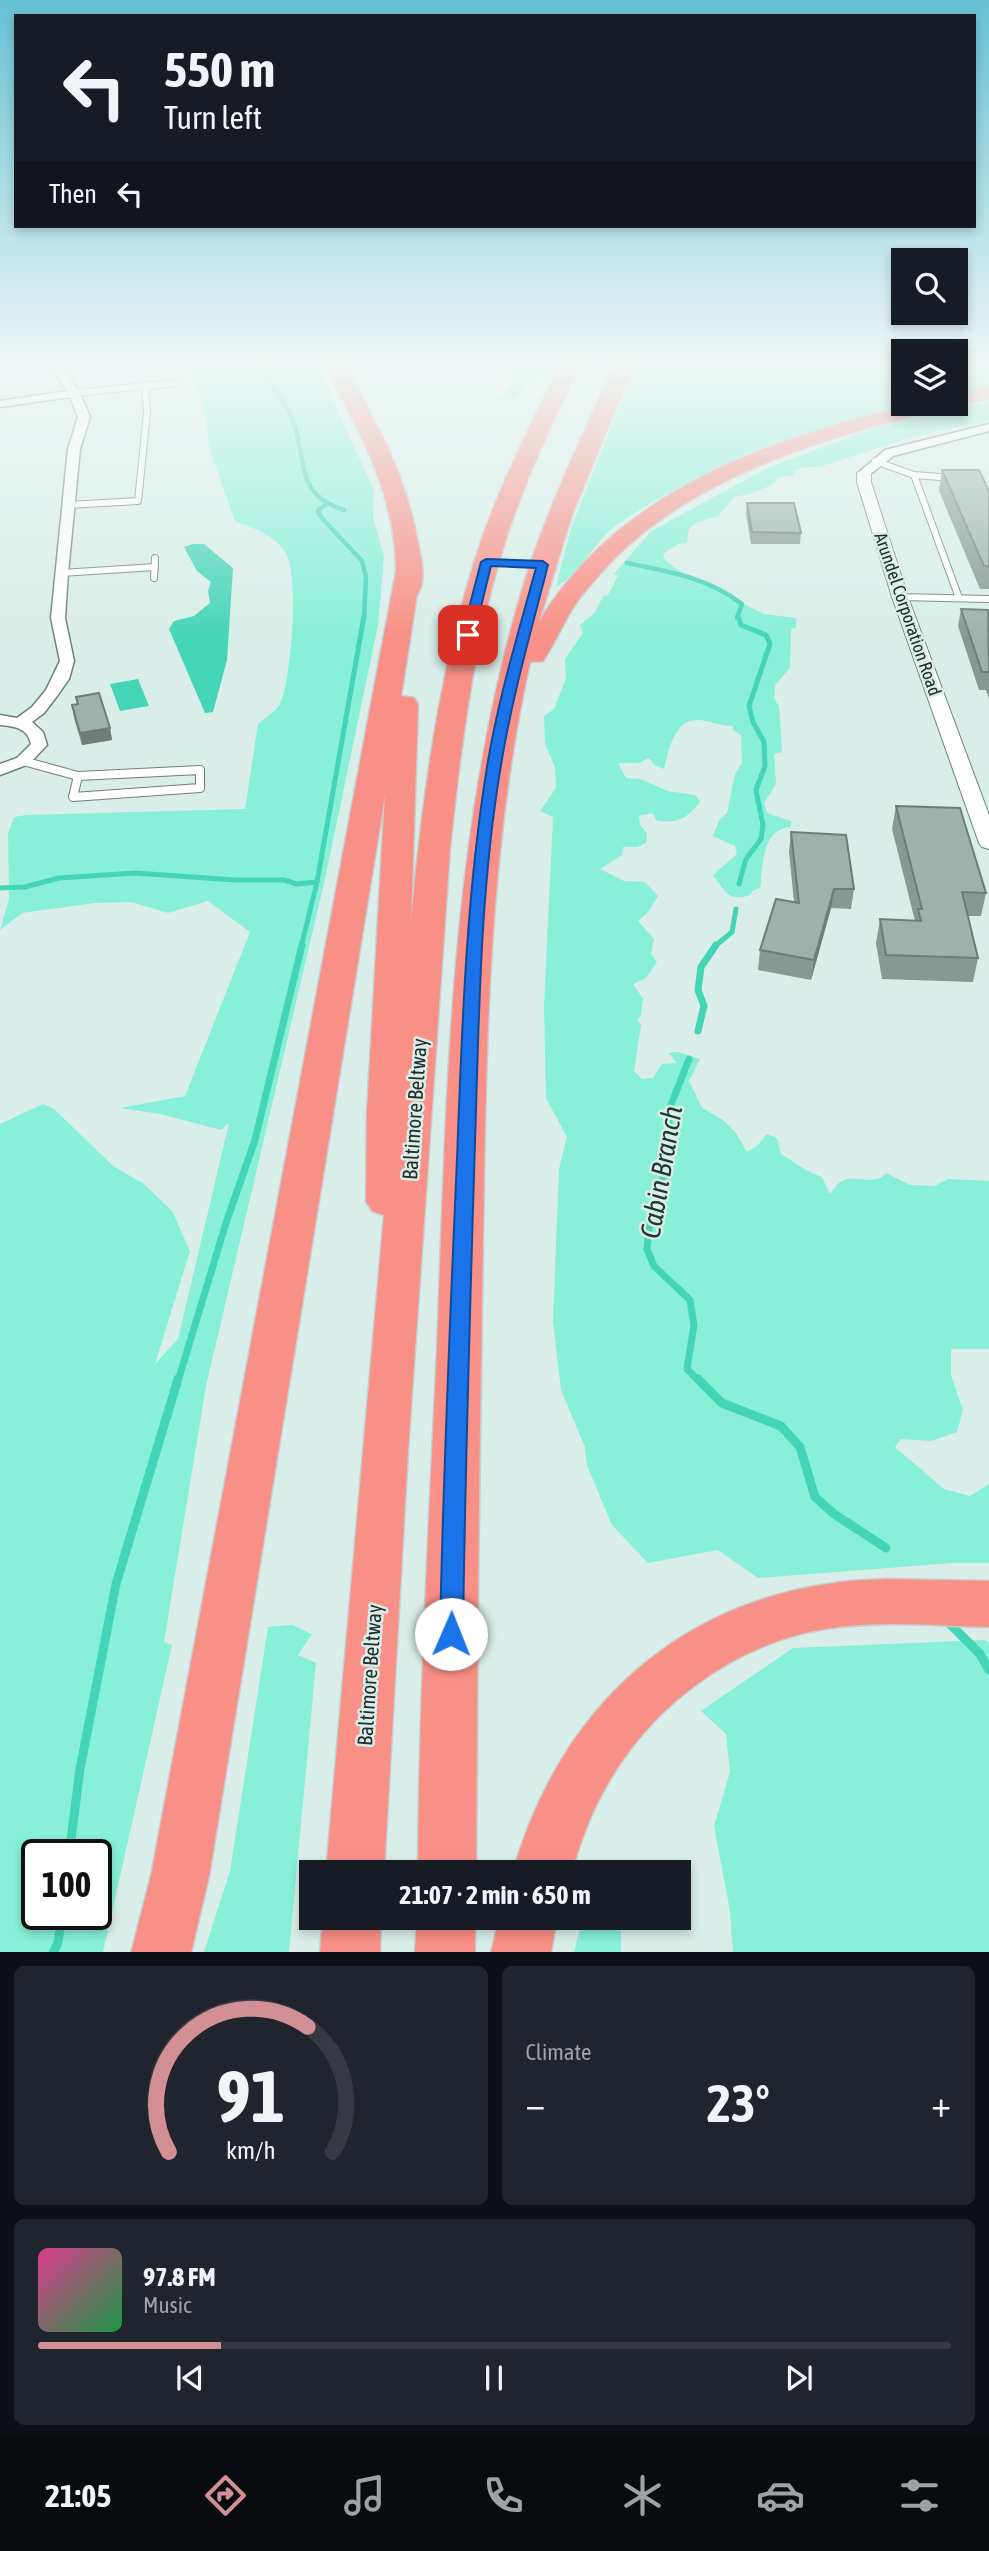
<!DOCTYPE html>
<html lang="en">
<head>
<meta charset="utf-8">
<style>
	:root { --surface:#171b24; --page:#20242c; --text:#f1f3f6; --muted:#9ea1a6; --line:#363941; --accent:#d29095 }
	body { margin:0; font-family:"Asap Condensed",sans-serif; background:var(--page); color:var(--text); height:100vh; display:flex; flex-direction:column; font-size:26px; white-space:nowrap }
	* { box-sizing:border-box; margin:0 }
	p { font-size:23px; color:var(--muted) }
	.icon { flex:none; width:38px; height:38px; fill:none; stroke:currentColor; stroke-width:2; stroke-linecap:round; stroke-linejoin:round }
	.map { position:relative; height:1952px; overflow:hidden }
	.side { display:flex; flex-direction:column; gap:14px; padding:14px; background:#0d0f14; flex:1 }
	.side>* { flex:none }
	.banner { position:absolute; left:14px; top:14px; width:962px; height:214px; border-radius:0px; box-shadow:0 4px 10px #0003; background:#171b24; color:var(--text); overflow:hidden }
	.controls { position:absolute; left:891px; top:248px; display:grid; gap:14px }
	.controls a { display:grid; place-items:center; width:77px; height:77px; border-radius:0px; background:var(--surface); box-shadow:0 4px 10px #0003; font-size:35px }
	.speed { position:absolute; left:21px; top:1839px; display:flex; gap:14px; font-size:35px; font-weight:700; text-align:center }
	.speed>* { display:grid; place-content:center; width:91px; height:91px; border-radius:50%; background:var(--surface); box-shadow:0 4px 10px #0003; line-height:1 }
	.speed .limit { border:4px solid #111; border-radius:10px; background:#fff; color:#111 }
	.pin { position:absolute; display:grid; place-items:center; width:60px; height:60px; color:#fff; margin:-30px; border-radius:14px; box-shadow:0 4px 10px #0006 }
	.me { position:absolute; width:77px; margin:-38px; rotate:1deg; stroke-linejoin:round; filter:drop-shadow(0 0 5px #0008) }
	.turn { display:flex; align-items:center; gap:24px; height:147px; padding:0 35px; font-size:32px }
	.turn .icon { width:91px; height:91px; stroke-width:2.5 }
	.turn b { display:block; font-size:49px; line-height:60px }
	.then { display:flex; align-items:center; height:66px; padding:0 35px; background:#0003; gap:14px; font-size:26px }
	.big { font-size:52px; font-weight:700; line-height:1.1 }
	.side .tile { flex:1; display:flex; flex-direction:column; justify-content:center; gap:10px; min-width:0; padding:0 24px; border-radius:10px; background:var(--page) }
	.side .dial { align-items:center; gap:0 }
	.dial svg { height:182px; overflow:visible; fill:none; stroke:var(--line); stroke-width:7; stroke-linecap:round; text-anchor:middle }
	.dial text { fill:var(--text); stroke:none }
	.song { display:flex; align-items:center; gap:21px }
	.cover { width:84px; height:84px; border-radius:10px; background:linear-gradient(135deg,hsl(330 70% 55%),hsl(140 70% 35%)) }
	.played { height:7px; border-radius:4px; background:linear-gradient(90deg,var(--accent) 20%,var(--line) 20%) }
	.keys { display:flex; justify-content:space-around; direction:ltr }
	.heat { display:flex; justify-content:space-between; align-items:center; font-size:38px; direction:ltr }
	.side .tiles { flex:1; display:grid; gap:14px; grid-template-columns:1fr 1fr }
	.tile:last-child { grid-column:span 2 }
	.trip { position:absolute; left:299px; top:1860px; width:392px; height:70px; border-radius:0px; background:var(--surface); box-shadow:0 4px 10px #0003; font-weight:700; line-height:70px; text-align:center }
	.tab-bar { display:flex; height:112px; justify-content:space-around; align-items:center; background:#090b0e; color:var(--muted) }
	.tab-bar .icon { width:49px; height:49px }
	.tab-bar .current { color:var(--accent) }
	.tab-bar b { font-size:32px; color:var(--text) }
	.map>svg:first-child { display:block }
</style>
</head>
<body>
<div class="map">
<svg width="989" height="1953" viewBox="0 0 989 1953">
	<rect width="100%" height="100%" fill="#d9eee8"/>
	<g fill="#87f0d6" fill-rule="evenodd">
		<path d="M187 367H320L332 399 374 490 373 517 384 556 378 625 325 879 206 1386 164 1642 172 1645 103 1952H0V1124L43 1104 54 1109 113 1166 144 1184 172 1211 190 1251 155 1364 178 1339 229 1123 221 1130 160 1114 120 1108 185 1096 250 932 208 901 168 913 131 902 95 903 22 913 0 930 9 899 8 834 14 817 26 815 245 809 258 724C265 718 278 710 281 702 291 677 300 574 285 552 274 535 253 528 235 521L210 450 202 398ZM96 1855V1914H37V1855Z"/>
		<path d="M512 367H556L553 373C546 375 540 375 535 379 521 387 518 403 500 400L511 386 520 382 516 379Z"/>
		<path d="M635 367H903V404H910C811 426 704 466 619 523 595 539 581 574 556 587L571 528Z"/>
		<polygon points="956,367 989,367 989,385 956,394"/>
		<path d="M989 402V420L905 439 820 467H804L796 470 794 475 780 477 772 485 749 494 734 497 718 516 698 522 689 529 687 543 678 544 663 554 665 560 682 573 764 614 796 618V628L791 629 790 668 775 685 774 699 779 706 782 752 774 754 776 784 764 803 767 813 791 821V827C761 829 763 866 760 888L752 891 751 895C727 902 726 892 713 875L737 854 735 846 713 836 720 819 727 813 735 774 742 763 741 735 733 730V726C723 726 715 723 706 721 675 714 670 746 664 769L654 765 649 758 638 763H618L626 778 640 779 668 791 695 795 700 802C687 818 677 825 656 820L653 813 639 816 640 825 647 833 646 843 637 847H623L622 855 600 869 624 881 645 882 658 896 649 911 638 921 654 939 651 954 657 962 646 978 633 984 643 999 641 1016 637 1020 641 1025 634 1071 642 1079 653 1078 662 1064 677 1063 669 1053 678 1052 700 1059 689 1081 702 1108 723 1120 736 1133 747 1152 757 1146 767 1134 777 1138 781 1154C796 1163 805 1171 822 1177L830 1194C833 1190 837 1183 842 1181 856 1174 876 1187 886 1173L910 1185 935 1186 948 1179 989 1181V1349H951V1375L963 1410 957 1432 931 1441 901 1439 895 1447 944 1489 970 1496 989 1484V1563H952L758 1578 718 1550 648 1563 612 1525 587 1465 585 1447 561 1390 553 1322 559 1169 567 1137 546 1098 544 1006 553 817 540 811 556 788 555 767 545 744 544 716 554 709 566 678 565 659 583 633 580 625 595 613 603 596 608 595 618 576 614 574 651 531 769 467 874 428Z"/>
		<polygon points="292,1625 312,1634 298,1655 316,1663 289,1952 204,1952 230,1871 268,1627"/>
		<polygon points="984,1640 989,1642 989,1952 733,1952 730,1911 714,1826 730,1772 726,1734 701,1711 793,1648"/>
		<polygon points="583,1918 621,1918 621,1952 574,1952"/>
	</g>
	<g fill="#44d5b7">
		<polygon points="193,544 204,544 233,568 227,660 213,712 205,713 169,629 174,621 194,616 210,603 208,591 211,582 197,571 184,547"/>
		<polygon points="138,679 149,706 120,711 110,684"/>
	</g>
	<g fill="none" stroke-linecap="round" stroke-linejoin="round">
		<g stroke="#44d5b7" stroke-width="4.5">
			<path d="M261 367C271 384 284 400 292 419 309 459 292 493 344 510"/>
			<polyline points="325,505 318,510 321,517 362,561 366,577 364,618"/>
			<path d="M627 563C668 571 708 578 742 604L737 618"/>
		</g>
		<g stroke="#44d5b7" stroke-width="5">
			<polyline points="738,616 741,625 766,635 770,644 749,706 753,722 764,742 765,766 756,790 763,825 761,839 746,859 739,884"/>
			<polyline points="0,888 25,887 59,878 135,873 235,880 284,880 297,884 317,882"/>
			<polyline points="301,947 317,882 364,616"/>
			<polyline points="714,947 732,932 736,909"/>
		</g>
		<g stroke="#44d5b7" stroke-width="7">
			<polyline points="698,1031 704,1006 698,990 701,967 716,945"/>
			<polyline points="689,1059 669,1110 668,1164 650,1217 647,1249 654,1266 690,1300 694,1325 687,1369 699,1381"/>
			<polyline points="178,1381 226,1223 255,1140 302,945"/>
		</g>
		<g stroke="#44d5b7" stroke-width="9">
			<polyline points="698,1379 722,1403 781,1426 800,1447 815,1497 834,1514 886,1548"/>
			<polyline points="949,1623 980,1654 989,1670"/>
			<polyline points="69,1855 80,1769 116,1584 178,1379"/>
			<polyline points="53,1953 58,1943 62,1914"/>
		</g>
		<defs>
			<g id="service-far1">
				<polyline points="74,393 177,383"/>
				<polyline points="875,461 914,475 954,478"/>
				<polyline points="914,475 959,598"/>
				<polyline points="68,505 138,501 147,413 145,385"/>
				<polyline points="487,562 542,565"/>
				<polyline points="61,573 155,567"/>
				<polyline points="154,578 155,558"/>
				<polyline points="900,597 989,599"/>
			</g>
			<g id="service">
				<polyline points="23,761 78,776"/>
				<polygon points="200,770 200,788 73,797 78,776"/>
			</g>
			<g id="minor">
				<path d="M52 367H62L80 393 90 417 80 449 68 573 65 618 74 661 69 679 57 696 44 713 32 722 43 732 47 745 29 764 0 775V764L17 758 31 744C28 728 14 726 0 725V715L17 718 32 707 46 690 60 661 51 618 68 449 78 417 70 397 0 407V401L67 391Z"/>
				<polygon points="989,424 989,431 893,456 868,476 858,473 885,450"/>
			</g>
			<polygon id="tertiary" points="864,469 871,473 871,482 908,597 989,815 989,849 982,847 979,843 892,597 857,482 857,473"/>
			<g id="motorway">
				<path d="M325 367H345C384 435 408 480 421 558 423 569 424 586 417 595L401 696 414 698 418 704 411 921C423 793 440 663 481 541 502 481 531 424 559 367H579C552 423 525 480 506 539 474 639 461 744 450 848L408 1450 384 1872H326L384 1215 372 1211 366 1201 367 1113 385 795 209 1876 191 1953H131L151 1876 396 571C396 496 360 431 325 367Z"/>
				<path d="M613 367H633L572 515 539 622C602 516 718 459 832 426 874 413 902 404 946 404L943 408C827 438 699 473 613 560 600 574 585 590 575 605 563 623 555 643 543 661L530 662C488 852 486 1045 483 1238 479 1449 477 1661 476 1872H418C419 1699 429 1524 437 1350 447 1091 449 830 525 580 548 507 582 437 613 367Z"/>
				<polygon points="989,386 989,398 956,406 949,404 956,404 956,394"/>
				<path d="M886 1579 989 1581V1627C935 1626 879 1620 825 1629 731 1644 646 1710 602 1794 588 1819 580 1846 571 1872H513C564 1694 699 1583 886 1579Z"/>
				<polygon points="323,1918 381,1918 380,1953 320,1953"/>
				<polygon points="417,1918 475,1918 475,1953 415,1953"/>
				<polygon points="499,1918 557,1918 551,1953 491,1953"/>
			</g>
		</defs>
		<use href="#service-far1" stroke="#6e817c" stroke-width="8"/>
		<use href="#service" stroke="#6e817c" stroke-width="10"/>
		<use href="#minor" stroke="#6e817c" stroke-width="3"/>
		<use href="#tertiary" stroke="#6e817c" stroke-width="2"/>
		<use href="#motorway" stroke="#cacccc" stroke-width="3"/>
		<use href="#service-far1" stroke="#fff" stroke-width="6"/>
		<use href="#service" stroke="#fff" stroke-width="8"/>
		<use href="#minor" fill="#fff" fill-rule="evenodd"/>
		<use href="#tertiary" fill="#fff" fill-rule="evenodd"/>
		<use href="#motorway" fill="#f99087" fill-rule="evenodd"/>
	</g>
	<g fill="#889994">
		<polygon points="942,470 989,491 989,589 980,589 939,491"/>
		<polygon points="747,503 801,533 800,544 751,544 746,514"/>
		<polygon points="961,609 989,612 989,699 986,690 979,690 958,626"/>
		<polygon points="76,697 110,728 112,740 82,745 74,718 72,705 77,705"/>
		<polygon points="896,806 986,893 981,916 968,916 978,958 973,982 882,979 876,943 880,919 915,921 892,829"/>
		<polygon points="791,832 854,889 851,909 831,908 811,980 758,970 760,950 794,902 789,852"/>
	</g>
	<g fill="#6f7d78">
		<polygon points="110,728 112,740 82,745 80,733"/>
		<polygon points="834,889 831,908 811,980 814,960"/>
	</g>
	<g fill="#9eb2ac" stroke="#6f7d78" stroke-width="2">
		<polygon points="942,470 979,470 989,491 989,567 984,566"/>
		<polygon points="747,503 794,503 801,533 752,532"/>
		<polygon points="961,609 988,610 989,672 982,672"/>
		<polygon points="99,693 110,728 80,733 72,705 78,704 76,697"/>
		<polygon points="896,806 960,808 986,893 962,892 978,958 886,955 880,919 921,921 918,909 922,909"/>
		<polygon points="791,832 846,835 854,889 834,889 814,960 760,950 776,899 799,903"/>
	</g>
	<linearGradient id="sky" x2="0" y2="1"><stop stop-color="#66c1d4"/><stop offset="0.57" stop-color="#eef7f5"/><stop offset="1" stop-color="#eef7f5" stop-opacity="0"/></linearGradient>
	<rect width="989" height="640" fill="url(#sky)"/>
	<path fill="#1a73e8" stroke="#114b97" stroke-width="2" d="M486 559 543 561 548 565C531 631 512 697 501 765 480 889 479 1016 475 1142 470 1306 465 1470 463 1634L460 1641 451 1645 443 1641 440 1634C443 1476 450 1318 457 1159 462 1028 466 897 487 767 498 699 518 634 536 568L491 566 474 635 463 638 462 635 481 562Z"/>
	<g text-anchor="middle" dominant-baseline="central" stroke-width="5" stroke-linejoin="round" paint-order="stroke">
		<g font-size="18" fill="#242c2a" stroke="#d9eee8">
			<text transform="translate(908 614) rotate(71)">Arundel Corporation Road</text>
		</g>
		<g font-size="21" fill="#242c2a" stroke="#d9eee8">
			<text transform="translate(414 1109) rotate(-86)">Baltimore Beltway</text>
			<text transform="translate(369 1675) rotate(-86)">Baltimore Beltway</text>
		</g>
		<g font-size="28" font-style="italic" fill="#213832" stroke="#d9eee8">
			<text transform="translate(661 1172) rotate(-80)">Cabin Branch</text>
		</g>
	</g>
</svg>
<div class="controls">
<a><svg class="icon" aria-label="search" viewBox="0 0 24 24"><circle cx="10" cy="10" r="6"/><path d="M15 15l6 6"/></svg></a>
<a><svg class="icon" aria-label="layers" viewBox="0 0 24 24"><path d="M12 4l9 5-9 5-9-5zM3 14l9 5 9-5"/></svg></a>
</div>
<div class="speed"><div class="limit">100</div></div>
<div class="pin" style="left:468px;top:635px;background:#d93025"><svg class="icon" aria-label="arrive" viewBox="0 0 24 24"><path d="M6 21V4h12l-3 4 3 4H6"/></svg></div>
<svg class="me" style="left:451px;top:1634px" viewBox="-20 -20 40 40"><circle r="19" fill="#fff"/><path d="M0-13L10 11 0 6-10 11z" fill="#1a73e8"/></svg>
<div class="trip">21:07 · 2 min · 650 m</div>
<div class="banner">
<div class="turn"><svg class="icon" aria-label="left" viewBox="0 0 24 24"><path d="M17 20v-9H6M10 6l-5 5 5 5"/></svg><div><b>550 m</b>Turn left</div></div>
<div class="then">Then<svg class="icon" aria-label="left" viewBox="0 0 24 24"><path d="M17 20v-9H6M10 6l-5 5 5 5"/></svg></div>
</div>
</div>
<section class="side">
<div class="tiles">
<div class="tile dial"><svg viewBox="0 0 100 80">
<path d="M14 69A42 42 0 1 1 86 69"/>
<path d="M14 69A42 42 0 0 1 75 14" stroke="#d29095"/>
<text x="50" y="56" font-size="32" font-weight="700">91</text>
<text x="50" y="72" font-size="11">km/h</text>
</svg></div>
<div class="tile"><p>Climate</p>
<div class="heat"><a>−</a><b class="big">23°</b><a>+</a></div>
</div>
<div class="tile">
<div class="song"><i class="cover"></i><div><b>97.8 FM</b><p>Music</p></div></div>
<div class="played"></div>
<div class="keys"><svg class="icon" aria-label="previous" viewBox="0 0 24 24"><path d="M18 5L8 12l10 7zM5 5v14"/></svg><svg class="icon" aria-label="pause" viewBox="0 0 24 24"><path d="M8 5v14M16 5v14"/></svg><svg class="icon" aria-label="next" viewBox="0 0 24 24"><path d="M6 5l10 7-10 7zM19 5v14"/></svg></div>
</div>
</div>
</section>
<nav class="tab-bar">
<b>21:05</b>
<svg class="icon current" aria-label="directions" viewBox="0 0 24 24"><path d="M12 3l9 9-9 9-9-9zM9 14v-3h6M13 9l2 2-2 2"/></svg>
<svg class="icon" aria-label="music" viewBox="0 0 24 24"><path d="M9 18V5l10-2v13"/><circle cx="6" cy="18" r="3"/><circle cx="16" cy="16" r="3"/></svg>
<svg class="icon" aria-label="phone" viewBox="0 0 24 24"><path d="M5 4h4l2 5-3 2q2 4 5 5l2-3 5 2v4C11 20 4 13 5 4z"/></svg>
<svg class="icon" aria-label="climate" viewBox="0 0 24 24"><path d="M12 3v18M4 7l16 10M4 17L20 7"/></svg>
<svg class="icon" aria-label="car" viewBox="0 0 24 24"><path d="M5 17H2v-5l4-1 3-4h7l3 4 3 1v5h-3M9 17h6M6 11h13"/><circle cx="7" cy="17" r="2"/><circle cx="17" cy="17" r="2"/></svg>
<svg class="icon" aria-label="filters" viewBox="0 0 24 24"><path d="M4 7h16M4 17h16"/><circle cx="9" cy="7" r="2"/><circle cx="15" cy="17" r="2"/></svg>
</nav>
</body>
</html>
